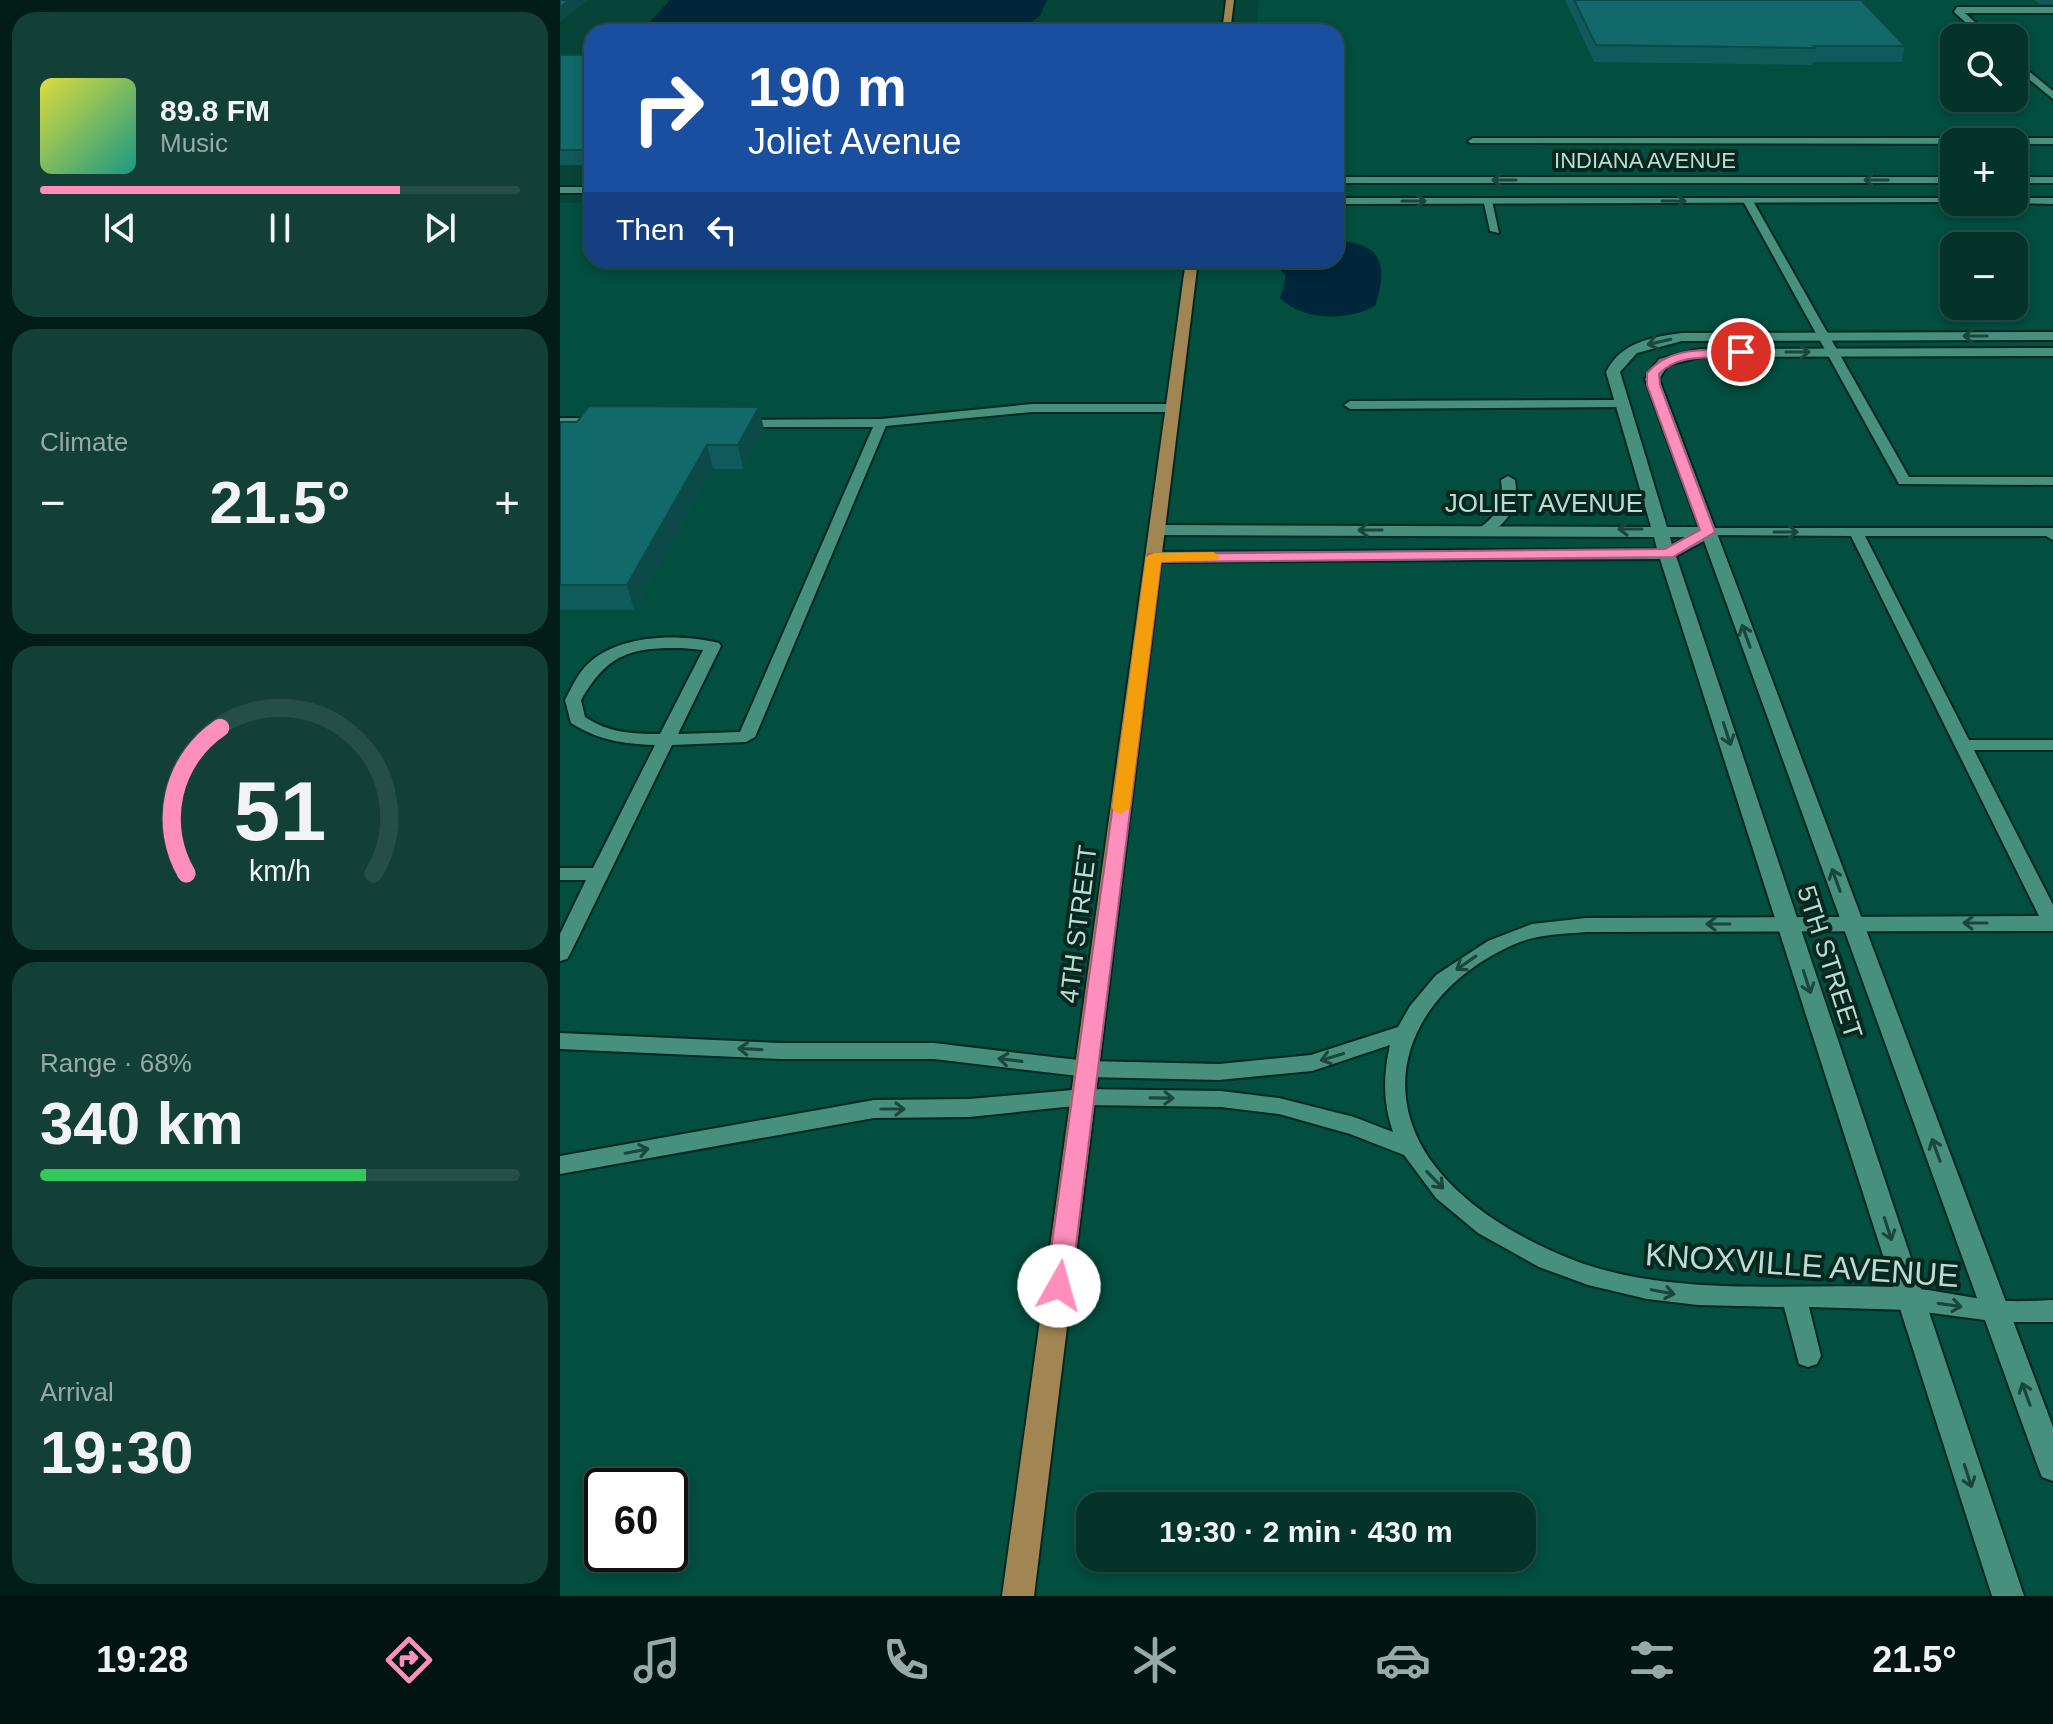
<!DOCTYPE html>
<html lang="en">
<head>
<meta charset="utf-8">
<style>
	:root { --surface:#04332a; --page:#123f36; --text:#f1f3f6; --muted:#97aaa8; --line:#254e47; --accent:#fe8ebc }
	body { margin:0; font-family:Arial,sans-serif; background:var(--page); color:var(--text); height:100vh; display:flex; flex-direction:column; font-size:30px; white-space:nowrap }
	* { box-sizing:border-box; margin:0 }
	p { font-size:26px; color:var(--muted) }
	.icon { flex:none; width:44px; height:44px; fill:none; stroke:currentColor; stroke-width:2; stroke-linecap:round; stroke-linejoin:round }
	.map { position:relative; flex:1; overflow:hidden }
	.details { display:flex; flex-direction:column; gap:12px; padding:12px; background:#021c17; width:560px }
	.details>* { flex:none }
	.banner { position:absolute; left:24px; top:24px; width:760px; height:244px; border-radius:24px; box-shadow:0 4px 12px #0003,0 0 0 2px var(--line); background:#1a4fa0; color:#fff; overflow:hidden }
	.controls { position:absolute; left:1380px; top:24px; display:grid; gap:16px }
	.controls a { display:grid; place-items:center; width:88px; height:88px; border-radius:16px; background:var(--surface); box-shadow:0 4px 12px #0003,0 0 0 2px var(--line); font-size:40px }
	.speed { position:absolute; left:24px; top:1468px; display:flex; gap:16px; font-size:40px; font-weight:700; text-align:center }
	.speed>* { display:grid; place-content:center; width:104px; height:104px; border-radius:50%; background:var(--surface); box-shadow:0 4px 12px #0003,0 0 0 2px var(--line); line-height:1 }
	.speed .limit { border:4px solid #111; border-radius:12px; background:#fff; color:#111 }
	.pin { position:absolute; display:grid; place-items:center; width:68px; height:68px; color:#fff; margin:-34px; border:4px solid #fff; border-radius:50%; box-shadow:0 2px 8px #0007 }
	.me { position:absolute; width:88px; margin:-44px; rotate:7deg; stroke-linejoin:round; filter:drop-shadow(0 0 6px #0008) }
	.turn { display:flex; align-items:center; gap:28px; height:168px; padding:0 32px; font-size:36px }
	.turn .icon { width:104px; height:104px; stroke-width:2.5 }
	.turn b { display:block; font-size:56px; line-height:68px }
	.then { display:flex; align-items:center; height:76px; padding:0 32px; background:#0003; gap:16px; font-size:30px }
	.big { font-size:60px; font-weight:700; line-height:1.1 }
	.details .widget { flex:1; display:flex; flex-direction:column; justify-content:center; gap:12px; min-width:0; padding:0 28px; border-radius:24px; background:var(--page) }
	.details .dial { align-items:center; gap:0 }
	.dial svg { height:208px; overflow:visible; fill:none; stroke:var(--line); stroke-width:7; stroke-linecap:round; text-anchor:middle }
	.dial text { fill:var(--text); stroke:none }
	.song { display:flex; align-items:center; gap:24px }
	.cover { width:96px; height:96px; border-radius:12px; background:linear-gradient(135deg,hsl(60 70% 55%),hsl(170 70% 35%)) }
	.played { height:8px; border-radius:4px; background:linear-gradient(90deg,var(--accent) 75%,var(--line) 75%) }
	.keys { display:flex; justify-content:space-around; direction:ltr }
	.heat { display:flex; justify-content:space-between; align-items:center; font-size:44px; direction:ltr }
	.charge { height:12px; border-radius:6px; background:linear-gradient(90deg,#34c759 68%,var(--line) 0) }
	.trip { position:absolute; left:516px; top:1492px; width:460px; height:80px; border-radius:24px; background:var(--surface); box-shadow:0 4px 12px #0003,0 0 0 2px var(--line); font-weight:700; line-height:80px; text-align:center }
	.dock { display:flex; height:128px; justify-content:space-around; align-items:center; background:#021411; color:var(--muted) }
	.dock .icon { width:56px; height:56px }
	.dock .on { color:var(--accent) }
	.dock b { font-size:36px; color:var(--text) }
	main { display:flex; flex:1; min-height:0 }
	.map>svg:first-child { display:block }
</style>
</head>
<body>
<main>
<section class="details">
<div class="widget">
<div class="song"><i class="cover"></i><div><b>89.8 FM</b><p>Music</p></div></div>
<div class="played"></div>
<div class="keys"><svg class="icon" aria-label="previous" viewBox="0 0 24 24"><path d="M18 5L8 12l10 7zM5 5v14"/></svg><svg class="icon" aria-label="pause" viewBox="0 0 24 24"><path d="M8 5v14M16 5v14"/></svg><svg class="icon" aria-label="next" viewBox="0 0 24 24"><path d="M6 5l10 7-10 7zM19 5v14"/></svg></div>
</div>
<div class="widget"><p>Climate</p>
<div class="heat"><a>−</a><b class="big">21.5°</b><a>+</a></div>
</div>
<div class="widget dial"><svg viewBox="0 0 100 80">
<path d="M14 69A42 42 0 1 1 86 69"/>
<path d="M14 69A42 42 0 0 1 27 13" stroke="#fe8ebc"/>
<text x="50" y="56" font-size="32" font-weight="700">51</text>
<text x="50" y="72" font-size="11">km/h</text>
</svg></div>
<div class="widget"><p>Range · 68%</p><b class="big">340 km</b><div class="charge"></div></div>
<div class="widget"><p>Arrival</p><b class="big">19:30</b></div>
</section>
<div class="map">
<svg width="1493" height="1596" viewBox="0 0 1493 1596">
	<rect width="100%" height="100%" fill="#064438"/>
	<path fill="#024e3f" fill-rule="evenodd" d="M699 0H1493V1596H0V203H32V260H776V32H696ZM1394 38H1454V98H1394ZM1394 142H1454V202H1394ZM1394 246H1454V306H1394ZM42 1486H110V1554H42ZM530 1506H962V1558H530Z"/>
	<g fill="#00263a">
		<polygon points="110,0 487,0 481,14 468,26 468,32 81,32"/>
		<path d="M776 241C823 242 828 267 815 306 787 321 743 321 720 298L726 276 717 266 718 260H776Z"/>
	</g>
	<g fill="none" stroke-linecap="round" stroke-linejoin="round">
		<defs>
			<g id="lane">
				<polygon points="913,138 1493,138 1493,144 910,143 908,141"/>
				<polygon points="923,199 932,201 939,233 930,231"/>
				<polygon points="1184,199 1193,201 1349,477 1493,477 1493,485 1339,484 1183,201"/>
				<polygon points="1060,400 1065,401 1065,407 790,409 784,405 790,401"/>
				<path d="M472 404H613L619 408 613 412H472L326 426 195 737 186 742 112 745 10 954 7 959 0 961V934L26 880H0V868H33L95 745C63 744 38 740 11 723L5 700C11 689 16 677 24 668 54 634 117 633 159 643L161 646 118 734 180 732 313 427H179L172 423 174 420 321 419ZM122 648 143 650 100 734C72 734 49 733 25 717L21 700C47 654 71 647 122 648Z"/>
				<polygon points="0,418 41,418 48,422 41,426 0,426"/>
				<path d="M948 476 955 480C959 505 951 518 931 533H921V527C939 513 944 503 941 480Z"/>
				<path d="M1148 528H1493V540L1486 536H1305L1409 740H1493V750H1414L1493 905V931L1026 932C1004 934 981 934 960 942 879 974 815 1055 860 1143 887 1194 943 1229 994 1252 1103 1302 1233 1281 1348 1288 1377 1290 1404 1297 1432 1300 1453 1302 1473 1301 1493 1300V1322H1440L1349 1310 1249 1307 1261 1356 1257 1364 1248 1367 1239 1364 1224 1307 1138 1305 1087 1299 1028 1285 979 1267 918 1233 876 1198 844 1155 790 1134 719 1114 661 1107 524 1105 409 1117 314 1118 0 1174V1156L314 1100 409 1099 524 1089 661 1091 719 1098 794 1117 833 1132C823 1103 823 1075 830 1045L752 1071 659 1080 527 1077 374 1059H221L0 1049V1033L221 1043H374L527 1061 659 1064 751 1055 838 1027 850 1006 876 975 928 941 972 924 1026 918 1479 916 1291 536 1143 535 1141 532Z"/>
			</g>
			<g id="street">
				<polygon points="1397,7 1493,7 1493,13 1405,13 1432,38 1423,38 1394,12"/>
				<polygon points="1454,59 1493,91 1493,99 1454,67"/>
				<path d="M1493 332V340L1122 341 1077 353 1060 372 1107 527H1139L1085 379 1099 359 1140 349 1493 348V356L1140 357 1108 365 1099 379 1493 1427V1481L1482 1477 1478 1467 1144 541 1116 556 1464 1596H1432L1100 559 594 562 586 557 594 552 1097 549 1094 537 597 535 589 530 597 525 1091 527 1046 372C1061 342 1092 337 1122 333ZM1110 537H1127L1112 545Z"/>
			</g>
			<g id="secondary">
				<rect x="776" y="177" width="618" height="6"/>
				<rect x="1454" y="177" width="39" height="6"/>
				<rect x="0" y="187" width="32" height="6"/>
				<polygon points="776,198 1394,198 1394,202 1399,202 776,204"/>
				<polygon points="1454,198 1493,198 1493,204 1450,203"/>
			</g>
			<g id="primary">
				<polygon points="666,0 674,0 670,32 662,32"/>
				<polygon points="626,260 638,260 474,1596 442,1596"/>
			</g>
		</defs>
		<use href="#lane" stroke="#002820" stroke-width="4"/>
		<use href="#street" stroke="#002820" stroke-width="4"/>
		<use href="#secondary" stroke="#002820" stroke-width="4"/>
		<use href="#primary" stroke="#002820" stroke-width="4"/>
		<use href="#lane" fill="#48907e" fill-rule="evenodd"/>
		<use href="#street" fill="#48907e" fill-rule="evenodd"/>
		<use href="#secondary" fill="#48907e" fill-rule="evenodd"/>
		<use href="#primary" fill="#a18552" fill-rule="evenodd"/>
	</g>
	<g fill="#0f5a5a">
		<polygon points="1005,0 1301,0 1345,46 1342,62 1253,62 1252,65 1034,62"/>
		<polygon points="1474,0 1493,0 1493,4 1480,4"/>
		<rect x="0" y="55" width="32" height="110"/>
		<polygon points="199,407 204,430 183,469 153,469 74,610 0,610 0,422 17,422"/>
	</g>
	<g fill="#0c4a4a">
		<polygon points="9,0 28,0 0,22 0,7"/>
		<polygon points="199,407 204,430 183,469 178,445"/>
		<polygon points="147,445 153,469 74,610 67,585"/>
	</g>
	<g fill="#116969" stroke="#0c4a4a" stroke-width="2">
		<polygon points="0,0 9,0 0,7"/>
		<polygon points="1014,0 1301,0 1345,46 1254,46 1255,48 1036,45"/>
		<rect x="0" y="55" width="32" height="95"/>
		<polygon points="29,406 199,407 178,445 147,445 67,585 0,585 0,422 17,422"/>
	</g>
	<defs><path id="oneway-shaft" d="M-6 0H5M1.5-3L5.5 0L1.5 3" fill="none" stroke-width="1.6" stroke-linecap="round" stroke-linejoin="round" transform="scale(2)"/></defs>
	<g stroke="#1b463c">
		<use href="#oneway-shaft" transform="translate(944 180) rotate(-180)"/>
		<use href="#oneway-shaft" transform="translate(1316 180) rotate(180)"/>
		<use href="#oneway-shaft" transform="translate(854 201)"/>
		<use href="#oneway-shaft" transform="translate(1114 201)"/>
		<use href="#oneway-shaft" transform="translate(1415 336) rotate(180)"/>
		<use href="#oneway-shaft" transform="translate(1099 342) rotate(167)"/>
		<use href="#oneway-shaft" transform="translate(1238 352)"/>
		<use href="#oneway-shaft" transform="translate(1070 529) rotate(180)"/>
		<use href="#oneway-shaft" transform="translate(810 530) rotate(180)"/>
		<use href="#oneway-shaft" transform="translate(1226 532)"/>
		<use href="#oneway-shaft" transform="translate(1186 636) rotate(-110)"/>
		<use href="#oneway-shaft" transform="translate(1167 734) rotate(72)"/>
		<use href="#oneway-shaft" transform="translate(1276 880) rotate(-110)"/>
		<use href="#oneway-shaft" transform="translate(1415 923) rotate(-180)"/>
		<use href="#oneway-shaft" transform="translate(1158 924) rotate(180)"/>
		<use href="#oneway-shaft" transform="translate(906 963) rotate(145)"/>
		<use href="#oneway-shaft" transform="translate(1247 982) rotate(72)"/>
		<use href="#oneway-shaft" transform="translate(190 1049) rotate(-177)"/>
		<use href="#oneway-shaft" transform="translate(772 1057) rotate(163)"/>
		<use href="#oneway-shaft" transform="translate(450 1060) rotate(-173)"/>
		<use href="#oneway-shaft" transform="translate(602 1098) rotate(1)"/>
		<use href="#oneway-shaft" transform="translate(333 1109)"/>
		<use href="#oneway-shaft" transform="translate(1376 1150) rotate(-110)"/>
		<use href="#oneway-shaft" transform="translate(77 1151) rotate(-11)"/>
		<use href="#oneway-shaft" transform="translate(875 1180) rotate(46)"/>
		<use href="#oneway-shaft" transform="translate(1328 1229) rotate(72)"/>
		<use href="#oneway-shaft" transform="translate(1103 1292) rotate(11)"/>
		<use href="#oneway-shaft" transform="translate(1390 1305) rotate(8)"/>
		<use href="#oneway-shaft" transform="translate(1466 1394) rotate(-110)"/>
		<use href="#oneway-shaft" transform="translate(1408 1476) rotate(72)"/>
	</g>
	<path fill="#fe8ebc" stroke="#a55c7a" stroke-width="2" d="M1181 349 1188 352 1186 355C1156 361 1121 350 1099 374L1100 385 1155 532 1113 557 601 562 511 1286 508 1294 499 1297 490 1294 486 1286 588 554 1105 549 1140 530 1087 385V373C1110 345 1147 351 1181 349Z"/>
	<polygon fill="#f59e0b" points="653,552 660,557 658,560 601,562 570,808 561,814 555,812 552,808 586,557 594,553"/>
	<g text-anchor="middle" dominant-baseline="central" stroke-width="8" stroke-linejoin="round" paint-order="stroke">
		<g font-size="22" fill="#badcd1" stroke="#082720">
			<text x="1085" y="160">INDIANA AVENUE</text>
		</g>
		<g font-size="26" fill="#badcd1" stroke="#082720">
			<text x="984" y="503">JOLIET AVENUE</text>
			<text transform="translate(518 924) rotate(-83)">4TH STREET</text>
			<text transform="translate(1270 962) rotate(72)">5TH STREET</text>
		</g>
		<g font-size="32" fill="#badcd1" stroke="#082720">
			<text transform="translate(1242 1265) rotate(4)">KNOXVILLE AVENUE</text>
		</g>
	</g>
</svg>
<div class="controls">
<a><svg class="icon" aria-label="search" viewBox="0 0 24 24"><circle cx="10" cy="10" r="6"/><path d="M15 15l6 6"/></svg></a>
<a>+</a>
<a>−</a>
</div>
<div class="speed"><div class="limit">60</div></div>
<div class="pin" style="left:1181px;top:352px;background:#d93025"><svg class="icon" aria-label="arrive" viewBox="0 0 24 24"><path d="M6 21V4h12l-3 4 3 4H6"/></svg></div>
<svg class="me" style="left:499px;top:1286px" viewBox="-20 -20 40 40"><circle r="19" fill="#fff"/><path d="M0-13L10 11 0 6-10 11z" fill="#fe8ebc"/></svg>
<div class="trip">19:30 · 2 min · 430 m</div>
<div class="banner">
<div class="turn"><svg class="icon" aria-label="right" viewBox="0 0 24 24"><path d="M7 20v-9h11M14 6l5 5-5 5"/></svg><div><b>190 m</b>Joliet Avenue</div></div>
<div class="then">Then<svg class="icon" aria-label="left" viewBox="0 0 24 24"><path d="M17 20v-9H6M10 6l-5 5 5 5"/></svg></div>
</div>
</div>
</main>
<nav class="dock">
<b>19:28</b>
<svg class="icon on" aria-label="directions" viewBox="0 0 24 24"><path d="M12 3l9 9-9 9-9-9zM9 14v-3h6M13 9l2 2-2 2"/></svg>
<svg class="icon" aria-label="music" viewBox="0 0 24 24"><path d="M9 18V5l10-2v13"/><circle cx="6" cy="18" r="3"/><circle cx="16" cy="16" r="3"/></svg>
<svg class="icon" aria-label="phone" viewBox="0 0 24 24"><path d="M5 4h4l2 5-3 2q2 4 5 5l2-3 5 2v4C11 20 4 13 5 4z"/></svg>
<svg class="icon" aria-label="climate" viewBox="0 0 24 24"><path d="M12 3v18M4 7l16 10M4 17L20 7"/></svg>
<svg class="icon" aria-label="car" viewBox="0 0 24 24"><path d="M5 17H2v-5l4-1 3-4h7l3 4 3 1v5h-3M9 17h6M6 11h13"/><circle cx="7" cy="17" r="2"/><circle cx="17" cy="17" r="2"/></svg>
<svg class="icon" aria-label="filters" viewBox="0 0 24 24"><path d="M4 7h16M4 17h16"/><circle cx="9" cy="7" r="2"/><circle cx="15" cy="17" r="2"/></svg>
<b>21.5°</b>
</nav>
</body>
</html>
